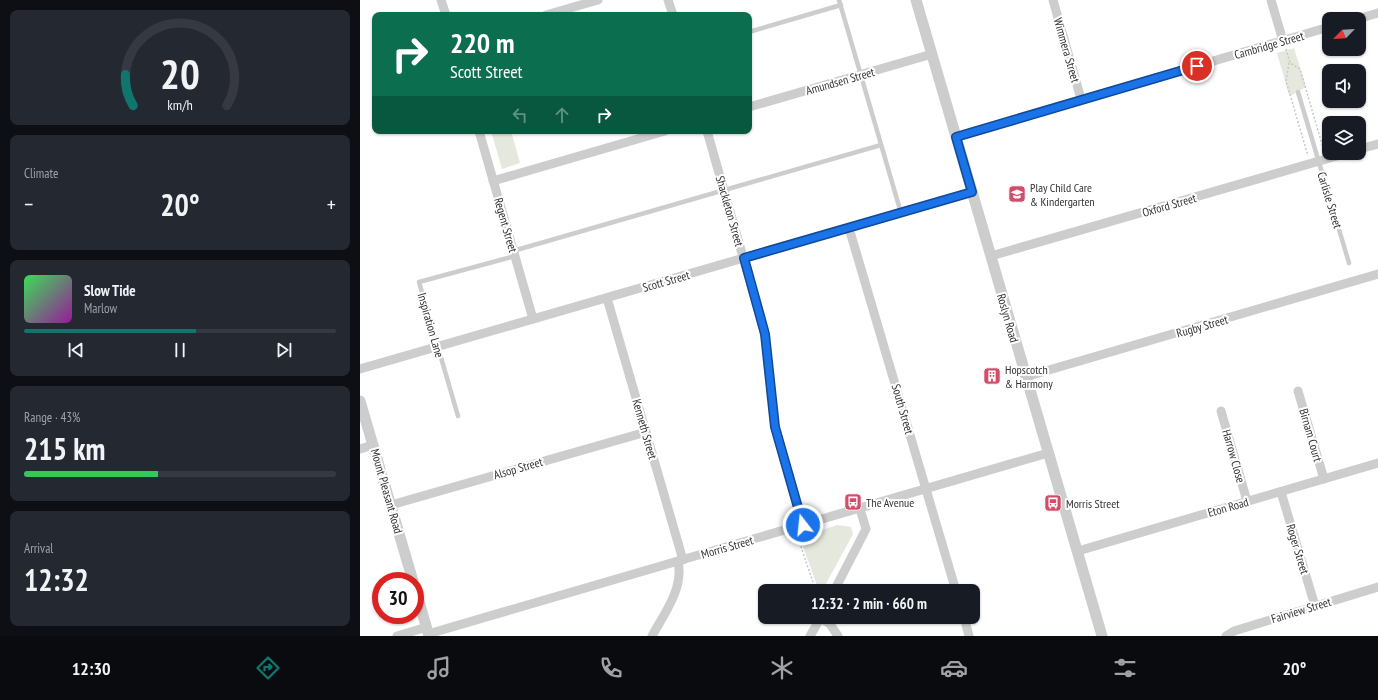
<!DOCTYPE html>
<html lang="en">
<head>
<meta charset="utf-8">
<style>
	:root { --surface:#171b24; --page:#242831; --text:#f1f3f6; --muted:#9ea1a6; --line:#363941; --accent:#0f766e }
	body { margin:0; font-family:"PT Sans Narrow",sans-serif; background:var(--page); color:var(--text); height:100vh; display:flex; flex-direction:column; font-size:15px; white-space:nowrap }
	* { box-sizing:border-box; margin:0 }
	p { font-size:13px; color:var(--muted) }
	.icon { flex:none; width:22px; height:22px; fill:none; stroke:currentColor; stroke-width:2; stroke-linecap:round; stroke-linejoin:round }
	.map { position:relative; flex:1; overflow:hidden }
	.details { display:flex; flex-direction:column; gap:10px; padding:10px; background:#0d0f14; width:360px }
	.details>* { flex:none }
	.guide { position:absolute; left:12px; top:12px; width:380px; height:122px; border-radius:8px; box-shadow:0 1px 3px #0004; background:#0b6e4f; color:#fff; overflow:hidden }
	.needle { width:26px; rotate:245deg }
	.controls { position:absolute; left:962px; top:12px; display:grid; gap:8px }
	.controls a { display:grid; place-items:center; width:44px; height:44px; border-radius:8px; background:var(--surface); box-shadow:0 1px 3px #0004; font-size:20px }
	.speed { position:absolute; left:12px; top:572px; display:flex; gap:8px; font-size:20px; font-weight:700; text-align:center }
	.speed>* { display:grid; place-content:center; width:52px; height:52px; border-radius:50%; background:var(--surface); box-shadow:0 1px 3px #0004; line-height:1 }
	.speed .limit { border:6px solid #d22; background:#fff; color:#111 }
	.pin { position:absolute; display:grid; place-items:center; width:34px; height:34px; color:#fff; margin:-17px; border:2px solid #fff; border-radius:50%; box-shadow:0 1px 4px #0007 }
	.me { position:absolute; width:44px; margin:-22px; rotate:344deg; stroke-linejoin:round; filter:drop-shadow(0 0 3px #0008) }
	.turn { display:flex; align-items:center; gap:14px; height:84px; padding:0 12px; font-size:18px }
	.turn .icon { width:52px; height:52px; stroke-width:2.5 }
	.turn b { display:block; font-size:28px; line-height:34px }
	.lanes { display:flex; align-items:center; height:38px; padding:0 12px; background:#0003; justify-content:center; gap:20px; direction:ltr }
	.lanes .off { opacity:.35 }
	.big { font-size:30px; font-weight:800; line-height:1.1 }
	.details .tile { flex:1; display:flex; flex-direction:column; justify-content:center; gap:6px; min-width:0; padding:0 14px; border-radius:8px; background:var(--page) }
	.details .dial { align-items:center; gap:0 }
	.dial svg { height:104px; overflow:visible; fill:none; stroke:var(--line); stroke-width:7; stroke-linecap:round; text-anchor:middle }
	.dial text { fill:var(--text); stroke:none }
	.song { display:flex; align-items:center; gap:12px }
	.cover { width:48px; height:48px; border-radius:6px; background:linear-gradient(135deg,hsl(130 70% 55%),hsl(300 70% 35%)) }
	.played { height:4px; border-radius:2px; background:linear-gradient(90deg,var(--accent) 55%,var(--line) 55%) }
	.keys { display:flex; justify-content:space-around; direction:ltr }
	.heat { display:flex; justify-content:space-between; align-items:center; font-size:22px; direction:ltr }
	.charge { height:6px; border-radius:3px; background:linear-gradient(90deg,#34c759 43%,var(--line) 0) }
	.trip { position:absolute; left:398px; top:584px; width:222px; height:40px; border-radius:8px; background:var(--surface); box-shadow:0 1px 3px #0004; font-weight:800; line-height:40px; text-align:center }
	.tabs { display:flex; height:64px; justify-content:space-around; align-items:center; background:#090b0e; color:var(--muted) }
	.tabs .icon { width:28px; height:28px }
	.tabs .selected { color:var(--accent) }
	.tabs b { font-size:18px; color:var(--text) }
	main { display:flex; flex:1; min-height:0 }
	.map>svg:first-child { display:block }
</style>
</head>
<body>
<main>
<section class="details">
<div class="tile dial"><svg viewBox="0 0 100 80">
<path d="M14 69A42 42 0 1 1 86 69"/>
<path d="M14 69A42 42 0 0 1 8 45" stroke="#0f766e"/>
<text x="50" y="56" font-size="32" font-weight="700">20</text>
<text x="50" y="72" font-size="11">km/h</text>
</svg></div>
<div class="tile"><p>Climate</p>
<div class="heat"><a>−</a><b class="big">20°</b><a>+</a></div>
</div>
<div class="tile">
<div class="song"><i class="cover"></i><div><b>Slow Tide</b><p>Marlow</p></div></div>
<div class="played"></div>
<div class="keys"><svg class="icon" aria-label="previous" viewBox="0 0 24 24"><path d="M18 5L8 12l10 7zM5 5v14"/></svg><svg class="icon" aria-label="pause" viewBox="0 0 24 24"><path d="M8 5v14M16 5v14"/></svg><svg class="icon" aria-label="next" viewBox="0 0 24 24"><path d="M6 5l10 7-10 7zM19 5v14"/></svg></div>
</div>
<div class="tile"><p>Range · 43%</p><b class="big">215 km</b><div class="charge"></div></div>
<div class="tile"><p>Arrival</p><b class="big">12:32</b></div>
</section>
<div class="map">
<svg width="1018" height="636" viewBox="0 0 1018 636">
	<rect width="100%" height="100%" fill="#fff"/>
	<g fill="#e4e8dd">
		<polygon points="934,48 946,87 932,95 929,95 917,53"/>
		<polygon points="131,131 151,131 160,163 142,169"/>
		<polygon points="477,525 491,527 493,534 462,591 459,591 440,538"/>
	</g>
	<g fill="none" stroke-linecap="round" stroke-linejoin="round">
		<g stroke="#c7c7c7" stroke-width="1.5" stroke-dasharray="2 2" stroke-linecap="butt">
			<polyline points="926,49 930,63 940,69 964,151"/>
			<polyline points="929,63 926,81 948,156"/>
			<polyline points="437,535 456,591"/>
		</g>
		<g stroke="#cdcdcd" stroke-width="4.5">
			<polyline points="479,0 541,213"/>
			<polyline points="389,32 481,5"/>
			<polyline points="938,92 989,263"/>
			<polyline points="153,251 521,145"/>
			<polyline points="98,416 59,282 155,256"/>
		</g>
		<g stroke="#cdcdcd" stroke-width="9">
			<polyline points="81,0 86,15"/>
			<polyline points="308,0 313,15"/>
			<polyline points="693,0 721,99"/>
			<polyline points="911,0 923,41"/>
			<polyline points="186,15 238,0"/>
			<polyline points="997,19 1018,13"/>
			<polyline points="389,107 572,54"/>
			<polyline points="119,131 173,319"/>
			<polyline points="347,131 405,334 415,427 443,525"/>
			<polyline points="596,137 969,27"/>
			<polyline points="999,149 1018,144"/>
			<polyline points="133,181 305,131"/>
			<polyline points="489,228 596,591"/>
			<polyline points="631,256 987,153"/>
			<polyline points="247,298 323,560"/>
			<polyline points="0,369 612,192"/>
			<polyline points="665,377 1018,274"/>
			<polyline points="938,391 964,479"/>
			<polyline points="861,411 887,501"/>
			<polyline points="0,449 13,445"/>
			<polyline points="921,492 955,606"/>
			<polyline points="31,505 286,432"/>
			<polyline points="718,551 1018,463"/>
			<polyline points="474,591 506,529 500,509"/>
			<polyline points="604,617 609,636"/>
			<polyline points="460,618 470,624 478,636"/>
			<polyline points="68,634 688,453"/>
			<polyline points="37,636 67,627"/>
			<path d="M292 636C304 614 324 588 318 562"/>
			<polyline points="450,636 461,617"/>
			<polyline points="866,636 874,631 1018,587"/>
		</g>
		<g stroke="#cdcdcd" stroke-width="11">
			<polyline points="556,0 742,636"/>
			<polyline points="0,401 53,581"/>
			<polyline points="55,588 69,636"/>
		</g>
	</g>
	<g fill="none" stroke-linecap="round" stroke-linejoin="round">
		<defs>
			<polyline id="route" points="443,525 415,427 405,334 384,258 612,192 596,137 837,66"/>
		</defs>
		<use href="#route" stroke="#114b97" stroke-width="10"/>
		<use href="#route" stroke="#1a73e8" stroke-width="7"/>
	</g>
	<defs>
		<symbol id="school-square" viewBox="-11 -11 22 22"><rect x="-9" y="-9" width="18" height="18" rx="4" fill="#d34c69" stroke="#fff"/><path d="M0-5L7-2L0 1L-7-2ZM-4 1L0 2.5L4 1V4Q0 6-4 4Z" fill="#fff"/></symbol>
		<symbol id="building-square" viewBox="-11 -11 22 22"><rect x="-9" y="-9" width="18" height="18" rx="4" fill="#d34c69" stroke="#fff"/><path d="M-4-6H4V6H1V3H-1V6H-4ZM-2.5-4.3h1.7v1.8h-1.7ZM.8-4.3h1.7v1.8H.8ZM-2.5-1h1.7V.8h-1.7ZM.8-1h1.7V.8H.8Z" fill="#fff"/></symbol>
		<symbol id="bus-square" viewBox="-11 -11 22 22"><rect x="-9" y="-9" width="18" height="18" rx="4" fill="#d34c69" stroke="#fff"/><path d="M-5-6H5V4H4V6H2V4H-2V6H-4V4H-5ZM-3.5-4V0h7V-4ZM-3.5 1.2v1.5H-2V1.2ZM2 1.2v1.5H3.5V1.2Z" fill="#fff"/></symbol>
	</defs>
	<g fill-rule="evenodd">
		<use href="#school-square" x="647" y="184" width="20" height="20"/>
		<use href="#building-square" x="622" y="366" width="20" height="20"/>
		<use href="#bus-square" x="483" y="492" width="20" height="20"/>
		<use href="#bus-square" x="683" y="493" width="20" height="20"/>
	</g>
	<g text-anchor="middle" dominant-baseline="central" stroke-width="4" stroke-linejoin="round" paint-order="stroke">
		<g font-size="12" fill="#333" stroke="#fff">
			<text transform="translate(909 45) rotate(-16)">Cambridge Street</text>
			<text transform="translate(707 50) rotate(74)">Wimmera Street</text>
			<text transform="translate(480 81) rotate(-16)">Amundsen Street</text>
			<text transform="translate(970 200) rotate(73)">Carlisle Street</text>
			<text transform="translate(809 205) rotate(-16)">Oxford Street</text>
			<text transform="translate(370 211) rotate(74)">Shackleton Street</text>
			<text transform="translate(146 225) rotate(74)">Regent Street</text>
			<text transform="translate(306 281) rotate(-16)">Scott Street</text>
			<text transform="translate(648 318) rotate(74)">Roslyn Road</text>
			<text transform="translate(71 325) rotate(74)">Inspiration Lane</text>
			<text transform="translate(842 326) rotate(-16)">Rugby Street</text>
			<text transform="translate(543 409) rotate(74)">South Street</text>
			<text transform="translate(285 429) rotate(74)">Kenneth Street</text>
			<text transform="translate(951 435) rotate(74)">Birnam Court</text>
			<text transform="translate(874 456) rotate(74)">Harrow Close</text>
			<text transform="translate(158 468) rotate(-16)">Alsop Street</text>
			<text transform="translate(27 491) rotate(74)">Mount Pleasant Road</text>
			<text transform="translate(868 507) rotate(-16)">Eton Road</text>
			<text transform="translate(367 547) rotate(-16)">Morris Street</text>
			<text transform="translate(938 549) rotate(73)">Roger Street</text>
			<text transform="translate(941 610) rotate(-17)">Fairview Street</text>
		</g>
		<g font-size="12" fill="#333" stroke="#fff" text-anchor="start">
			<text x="670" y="187">Play Child Care<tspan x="670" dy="14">&amp; Kindergarten</tspan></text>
			<text x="645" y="369">Hopscotch<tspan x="645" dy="14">&amp; Harmony</tspan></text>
			<text x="506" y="502">The Avenue</text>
			<text x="706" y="503">Morris Street</text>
		</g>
	</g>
</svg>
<div class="controls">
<a><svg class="needle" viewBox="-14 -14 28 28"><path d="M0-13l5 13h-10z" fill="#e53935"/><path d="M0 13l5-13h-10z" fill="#9ea1a6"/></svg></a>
<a><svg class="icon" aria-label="sound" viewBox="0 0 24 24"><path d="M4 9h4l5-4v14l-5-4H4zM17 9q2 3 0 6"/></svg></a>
<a><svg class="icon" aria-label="layers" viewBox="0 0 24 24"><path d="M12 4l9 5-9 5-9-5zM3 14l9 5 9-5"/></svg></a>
</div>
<div class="speed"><div class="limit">30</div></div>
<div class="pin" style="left:837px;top:66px;background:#d93025"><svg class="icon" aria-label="arrive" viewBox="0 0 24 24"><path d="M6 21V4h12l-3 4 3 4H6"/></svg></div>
<svg class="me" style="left:443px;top:525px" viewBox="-20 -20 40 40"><circle r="17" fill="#1a73e8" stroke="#fff" stroke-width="3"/><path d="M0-11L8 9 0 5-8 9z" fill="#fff"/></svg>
<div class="trip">12:32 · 2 min · 660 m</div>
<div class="guide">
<div class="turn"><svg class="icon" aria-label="right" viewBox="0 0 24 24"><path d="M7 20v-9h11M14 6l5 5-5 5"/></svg><div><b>220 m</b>Scott Street</div></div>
<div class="lanes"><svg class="icon off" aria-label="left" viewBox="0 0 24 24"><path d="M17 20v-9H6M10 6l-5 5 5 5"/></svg><svg class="icon off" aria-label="ahead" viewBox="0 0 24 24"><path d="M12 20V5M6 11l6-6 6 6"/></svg><svg class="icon" aria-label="right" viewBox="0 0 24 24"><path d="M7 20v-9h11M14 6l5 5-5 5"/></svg></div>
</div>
</div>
</main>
<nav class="tabs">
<b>12:30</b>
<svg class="icon selected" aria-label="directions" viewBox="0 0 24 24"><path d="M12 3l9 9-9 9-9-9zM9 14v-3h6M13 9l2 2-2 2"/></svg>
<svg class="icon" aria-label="music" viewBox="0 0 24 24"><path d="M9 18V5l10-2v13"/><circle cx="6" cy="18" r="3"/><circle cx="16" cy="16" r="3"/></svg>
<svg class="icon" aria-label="phone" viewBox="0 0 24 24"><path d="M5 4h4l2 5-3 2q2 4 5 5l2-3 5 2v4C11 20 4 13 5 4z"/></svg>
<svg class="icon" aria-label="climate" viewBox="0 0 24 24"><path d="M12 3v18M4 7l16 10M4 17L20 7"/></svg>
<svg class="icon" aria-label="car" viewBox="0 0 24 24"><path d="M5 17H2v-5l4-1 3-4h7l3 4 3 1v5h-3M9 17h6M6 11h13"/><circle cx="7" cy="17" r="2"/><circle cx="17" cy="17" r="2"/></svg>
<svg class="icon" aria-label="filters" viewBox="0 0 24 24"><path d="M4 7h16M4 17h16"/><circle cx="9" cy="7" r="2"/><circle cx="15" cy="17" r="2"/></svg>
<b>20°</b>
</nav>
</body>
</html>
